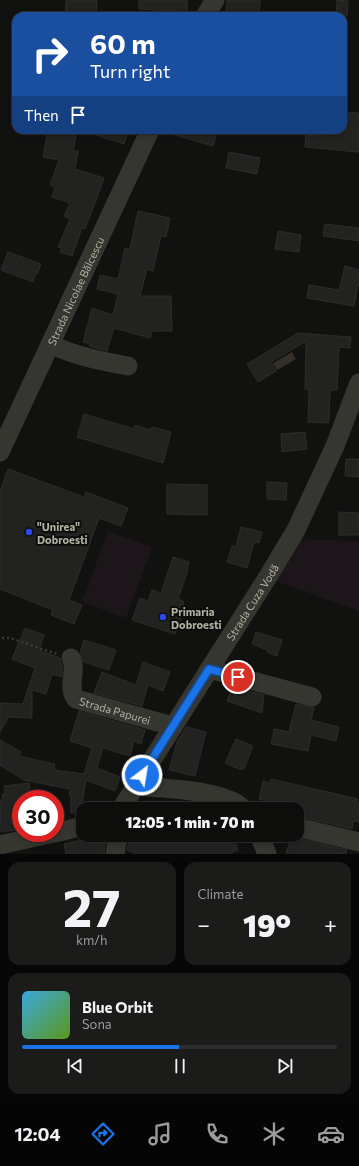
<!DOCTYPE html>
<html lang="en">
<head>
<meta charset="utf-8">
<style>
	:root { --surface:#0d0d0c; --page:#1b1b1a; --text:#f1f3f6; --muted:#9a9c9d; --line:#2d2d2d; --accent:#1a73e8 }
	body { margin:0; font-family:Commissioner,sans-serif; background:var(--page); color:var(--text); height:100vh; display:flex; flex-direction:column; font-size:15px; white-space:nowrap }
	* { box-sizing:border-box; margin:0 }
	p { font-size:13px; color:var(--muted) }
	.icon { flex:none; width:22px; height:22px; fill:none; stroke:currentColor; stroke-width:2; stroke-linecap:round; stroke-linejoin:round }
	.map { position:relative; height:854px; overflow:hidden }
	.sheet { display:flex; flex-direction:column; gap:8px; padding:8px; background:#070707; flex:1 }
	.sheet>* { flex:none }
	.banner { position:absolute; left:12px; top:12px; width:335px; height:122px; border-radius:12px; box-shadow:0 2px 6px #0003,0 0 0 1px var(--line); background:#1a4fa0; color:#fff; overflow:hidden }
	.speed { position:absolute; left:12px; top:790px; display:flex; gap:8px; font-size:20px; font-weight:700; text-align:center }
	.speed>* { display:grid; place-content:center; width:52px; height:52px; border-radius:50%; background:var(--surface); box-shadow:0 2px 6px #0003,0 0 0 1px var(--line); line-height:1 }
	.speed .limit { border:6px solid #d22; background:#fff; color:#111 }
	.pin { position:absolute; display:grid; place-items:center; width:34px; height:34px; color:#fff; margin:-17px; border:2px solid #fff; border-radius:50%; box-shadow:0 1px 4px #0007 }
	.me { position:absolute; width:44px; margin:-22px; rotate:31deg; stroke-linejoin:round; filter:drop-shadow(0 0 3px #0008) }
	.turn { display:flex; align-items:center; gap:14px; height:84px; padding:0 12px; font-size:18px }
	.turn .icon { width:52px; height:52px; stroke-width:2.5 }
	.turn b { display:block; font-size:28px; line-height:34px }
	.then { display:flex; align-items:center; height:38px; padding:0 12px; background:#0003; gap:8px; font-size:15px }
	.big { font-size:30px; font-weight:800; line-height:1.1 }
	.sheet .widget { flex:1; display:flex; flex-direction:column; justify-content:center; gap:6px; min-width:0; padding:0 14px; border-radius:12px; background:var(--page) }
	.sheet .dial { align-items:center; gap:0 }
	.dial b { font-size:52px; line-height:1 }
	.song { display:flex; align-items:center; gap:12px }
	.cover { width:48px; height:48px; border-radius:6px; background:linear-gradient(135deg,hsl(200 70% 55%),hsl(90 70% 35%)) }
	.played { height:4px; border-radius:2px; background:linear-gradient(90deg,var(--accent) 50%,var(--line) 50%) }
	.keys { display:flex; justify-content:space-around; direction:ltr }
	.heat { display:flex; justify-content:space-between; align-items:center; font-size:22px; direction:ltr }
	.sheet .tiles { flex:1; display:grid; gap:8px; grid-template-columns:1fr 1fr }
	.widget:last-child { grid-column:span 2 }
	.trip { position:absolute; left:76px; top:802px; width:228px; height:40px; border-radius:12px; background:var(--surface); box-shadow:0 2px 6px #0003,0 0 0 1px var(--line); font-weight:800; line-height:40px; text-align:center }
	.tabs { display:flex; height:64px; justify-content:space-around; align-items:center; background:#050505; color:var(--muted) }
	.tabs .icon { width:28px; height:28px }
	.tabs .on { color:var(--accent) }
	.tabs b { font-size:18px; color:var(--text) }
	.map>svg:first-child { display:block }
</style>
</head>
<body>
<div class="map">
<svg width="359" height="854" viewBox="0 0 359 854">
	<rect width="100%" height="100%" fill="#111110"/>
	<g fill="#1c161a">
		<polygon points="108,531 152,547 126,618 82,602"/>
		<polygon points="300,539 359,541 359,611 275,581"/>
	</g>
	<polygon fill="#342f27" points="292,352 296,359 277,370 273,363"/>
	<g fill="#222220" stroke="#2c2d2a">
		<polygon points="66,0 97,0 96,16 65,16"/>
		<polygon points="139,0 187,0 187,12 139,9"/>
		<polygon points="227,0 260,0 259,16 226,16"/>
		<polygon points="337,0 348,1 347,16 336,16"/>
		<polygon points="343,112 359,113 359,152 305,147 306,135 323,136 323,130 343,130"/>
		<polygon points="48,130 77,130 73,151 78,151 75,169 104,178 92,211 85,229 82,228 72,256 60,252 62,248 58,247 70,219 64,216 70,203 52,197 55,187 50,185 59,160 43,157"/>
		<polygon points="88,130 129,130 124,144 87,132"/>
		<polygon points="169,130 218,130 213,146 168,133"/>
		<polygon points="229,152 260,158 257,174 226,168"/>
		<polygon points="138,211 170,218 166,237 161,236 153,271 147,269 140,296 171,296 172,331 152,331 150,338 114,328 107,351 89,346 90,344 83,342 92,308 113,315 118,294 97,289 100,275 118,279 125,248 130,249"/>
		<polygon points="325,224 359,228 359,241 323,236"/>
		<polygon points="278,231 301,235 299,252 275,249"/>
		<polygon points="8,252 41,264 37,274 35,274 33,282 1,270"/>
		<polygon points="345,266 359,270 359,286 358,285 354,306 307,298 309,285 339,290"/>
		<polygon points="298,333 351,337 350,348 339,347 337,390 330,390 329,423 308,422 309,390 305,389 306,341 271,362 276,371 258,382 247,364"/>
		<polygon points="84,414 134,429 135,425 151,430 152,427 171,432 163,463 77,437"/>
		<polygon points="305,432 307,449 282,452 281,434"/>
		<polygon points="346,459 359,459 359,477 345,476"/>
		<polygon points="8,469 84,497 86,492 128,508 121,526 99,518 69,600 82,605 74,624 51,615 53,610 0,589 0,491"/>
		<polygon points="267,482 287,483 286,500 267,499"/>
		<polygon points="167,484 207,485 207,515 167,514"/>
		<polygon points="339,512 359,513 359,535 339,535"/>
		<polygon points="241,527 262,532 259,543 254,542 247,568 227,562 232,546 236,547"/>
		<polygon points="173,557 189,562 187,570 188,570 178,599 183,601 184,610 175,634 132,620 140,598 148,601 152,590 161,593"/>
		<polygon points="25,628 44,635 39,650 60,658 62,668 62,677 52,674 46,694 32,690 32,718 9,717 0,732 0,703 23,704 35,668 12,659"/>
		<polygon points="256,632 282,640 277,656 267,652 267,650 252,644"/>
		<polygon points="84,640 116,650 109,670 84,662 80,653"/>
		<polygon points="143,662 170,672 163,691 148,685 142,706 94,693 102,672 136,685"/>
		<polygon points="232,687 264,695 262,713 227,701"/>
		<polygon points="296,704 314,708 311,720 339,727 336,741 311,735 308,751 271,744 274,729 289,732"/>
		<polygon points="79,711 145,730 141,744 134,741 130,756 103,748 97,768 120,777 115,791 86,780 81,812 71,813 71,796 69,796 70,789 24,780 0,765 0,740 21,752 18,756 55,764 54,770 84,774 92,748 70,741"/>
		<polygon points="186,727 206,732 195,776 169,770 177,742"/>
		<polygon points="236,739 253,746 244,769 239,769 225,763"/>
		<polygon points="271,779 358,799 357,803 359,804 359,822 353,821 352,829 297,816 297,809 268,809 263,808 264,800 259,799 263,781 270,783"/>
		<polygon points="29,783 31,799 21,799 21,829 1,832 0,800 3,800 2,795 5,795 4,786"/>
		<polygon points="106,835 104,854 66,854 64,844"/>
		<polygon points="130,835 232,835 238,850 228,854 136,854 127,850"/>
		<polygon points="297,838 347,850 346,854 286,854 290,840 297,842"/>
	</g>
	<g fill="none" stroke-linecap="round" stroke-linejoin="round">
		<polyline stroke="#3d3c37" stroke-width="2.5" stroke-dasharray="2 3" stroke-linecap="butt" points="2,638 10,638 57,654"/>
		<g stroke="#363631" stroke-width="19">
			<polyline points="205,16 215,0"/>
			<path d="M50 344C75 356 101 361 128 366"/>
			<path id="s1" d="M0 452 150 130"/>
			<path id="s2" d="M71 658C78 670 66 687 76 699L172 726"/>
			<polyline points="209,669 312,697"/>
			<path d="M136 786C164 789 224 789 244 809"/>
			<path id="s3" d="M121 809 269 575 296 530 335 446 359 383"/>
			<polyline points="297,827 359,842"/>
			<polyline points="55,833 83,826"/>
			<polyline points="259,835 267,854"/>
			<polyline points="0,845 53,833"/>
			<polyline points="115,854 118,835"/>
		</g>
	</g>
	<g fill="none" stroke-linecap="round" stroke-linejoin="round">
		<defs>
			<polyline id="route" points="142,775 209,669 238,677"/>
		</defs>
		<use href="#route" stroke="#114b97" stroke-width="10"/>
		<use href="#route" stroke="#1a73e8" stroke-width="7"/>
	</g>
	<g fill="#2b4aed" stroke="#0c0c0b" stroke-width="1.5">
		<circle cx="29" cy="532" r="4"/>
		<circle cx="163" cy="617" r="4"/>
	</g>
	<g text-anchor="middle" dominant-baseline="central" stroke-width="4" stroke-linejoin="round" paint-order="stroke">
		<g font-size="11" fill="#b2b0a1" stroke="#0c0c0b">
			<text stroke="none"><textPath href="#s1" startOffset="178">Strada Nicolae Bălcescu</textPath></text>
			<text stroke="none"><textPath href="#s3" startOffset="245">Strada Cuza Vodă</textPath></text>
			<text stroke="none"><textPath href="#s2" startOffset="83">Strada Papurei</textPath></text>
		</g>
		<g font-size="11" font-weight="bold" fill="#b2b0a1" stroke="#0c0c0b" text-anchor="start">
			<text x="37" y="526">"Unirea"<tspan x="37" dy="13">Dobroesti</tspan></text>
			<text x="171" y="611">Primaria<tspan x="171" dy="13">Dobroesti</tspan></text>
		</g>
	</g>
</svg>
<div class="speed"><div class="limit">30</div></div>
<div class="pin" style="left:238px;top:677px;background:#d93025"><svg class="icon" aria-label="arrive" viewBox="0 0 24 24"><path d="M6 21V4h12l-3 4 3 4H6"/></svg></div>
<svg class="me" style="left:142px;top:775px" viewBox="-20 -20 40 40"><circle r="17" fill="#1a73e8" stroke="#fff" stroke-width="3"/><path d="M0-11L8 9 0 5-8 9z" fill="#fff"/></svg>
<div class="trip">12:05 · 1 min · 70 m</div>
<div class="banner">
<div class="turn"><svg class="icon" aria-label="right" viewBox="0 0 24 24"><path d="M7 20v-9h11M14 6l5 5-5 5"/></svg><div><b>60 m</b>Turn right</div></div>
<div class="then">Then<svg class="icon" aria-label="arrive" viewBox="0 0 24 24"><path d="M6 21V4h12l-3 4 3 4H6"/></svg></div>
</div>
</div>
<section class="sheet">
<div class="tiles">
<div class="widget dial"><b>27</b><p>km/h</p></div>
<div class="widget"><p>Climate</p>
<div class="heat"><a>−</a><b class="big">19°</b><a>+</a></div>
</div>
<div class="widget">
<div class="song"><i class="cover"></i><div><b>Blue Orbit</b><p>Sona</p></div></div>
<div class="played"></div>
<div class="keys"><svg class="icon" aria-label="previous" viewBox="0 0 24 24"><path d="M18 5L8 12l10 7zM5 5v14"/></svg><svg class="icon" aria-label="pause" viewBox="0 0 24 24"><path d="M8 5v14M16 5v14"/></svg><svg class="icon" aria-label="next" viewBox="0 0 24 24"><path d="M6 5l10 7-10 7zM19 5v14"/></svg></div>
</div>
</div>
</section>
<nav class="tabs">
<b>12:04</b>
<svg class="icon on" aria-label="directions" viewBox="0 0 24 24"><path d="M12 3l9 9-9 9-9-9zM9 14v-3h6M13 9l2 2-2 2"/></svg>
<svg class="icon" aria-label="music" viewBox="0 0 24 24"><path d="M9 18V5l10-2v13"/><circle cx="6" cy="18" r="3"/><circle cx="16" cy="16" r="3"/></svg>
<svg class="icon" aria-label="phone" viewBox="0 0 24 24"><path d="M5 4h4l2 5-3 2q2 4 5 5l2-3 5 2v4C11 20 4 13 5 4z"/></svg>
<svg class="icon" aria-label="climate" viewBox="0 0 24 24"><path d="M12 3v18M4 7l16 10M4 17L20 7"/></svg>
<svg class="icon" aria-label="car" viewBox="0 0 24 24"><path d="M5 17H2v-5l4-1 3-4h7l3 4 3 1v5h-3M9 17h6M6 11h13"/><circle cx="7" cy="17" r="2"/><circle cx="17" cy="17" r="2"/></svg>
</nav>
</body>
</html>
